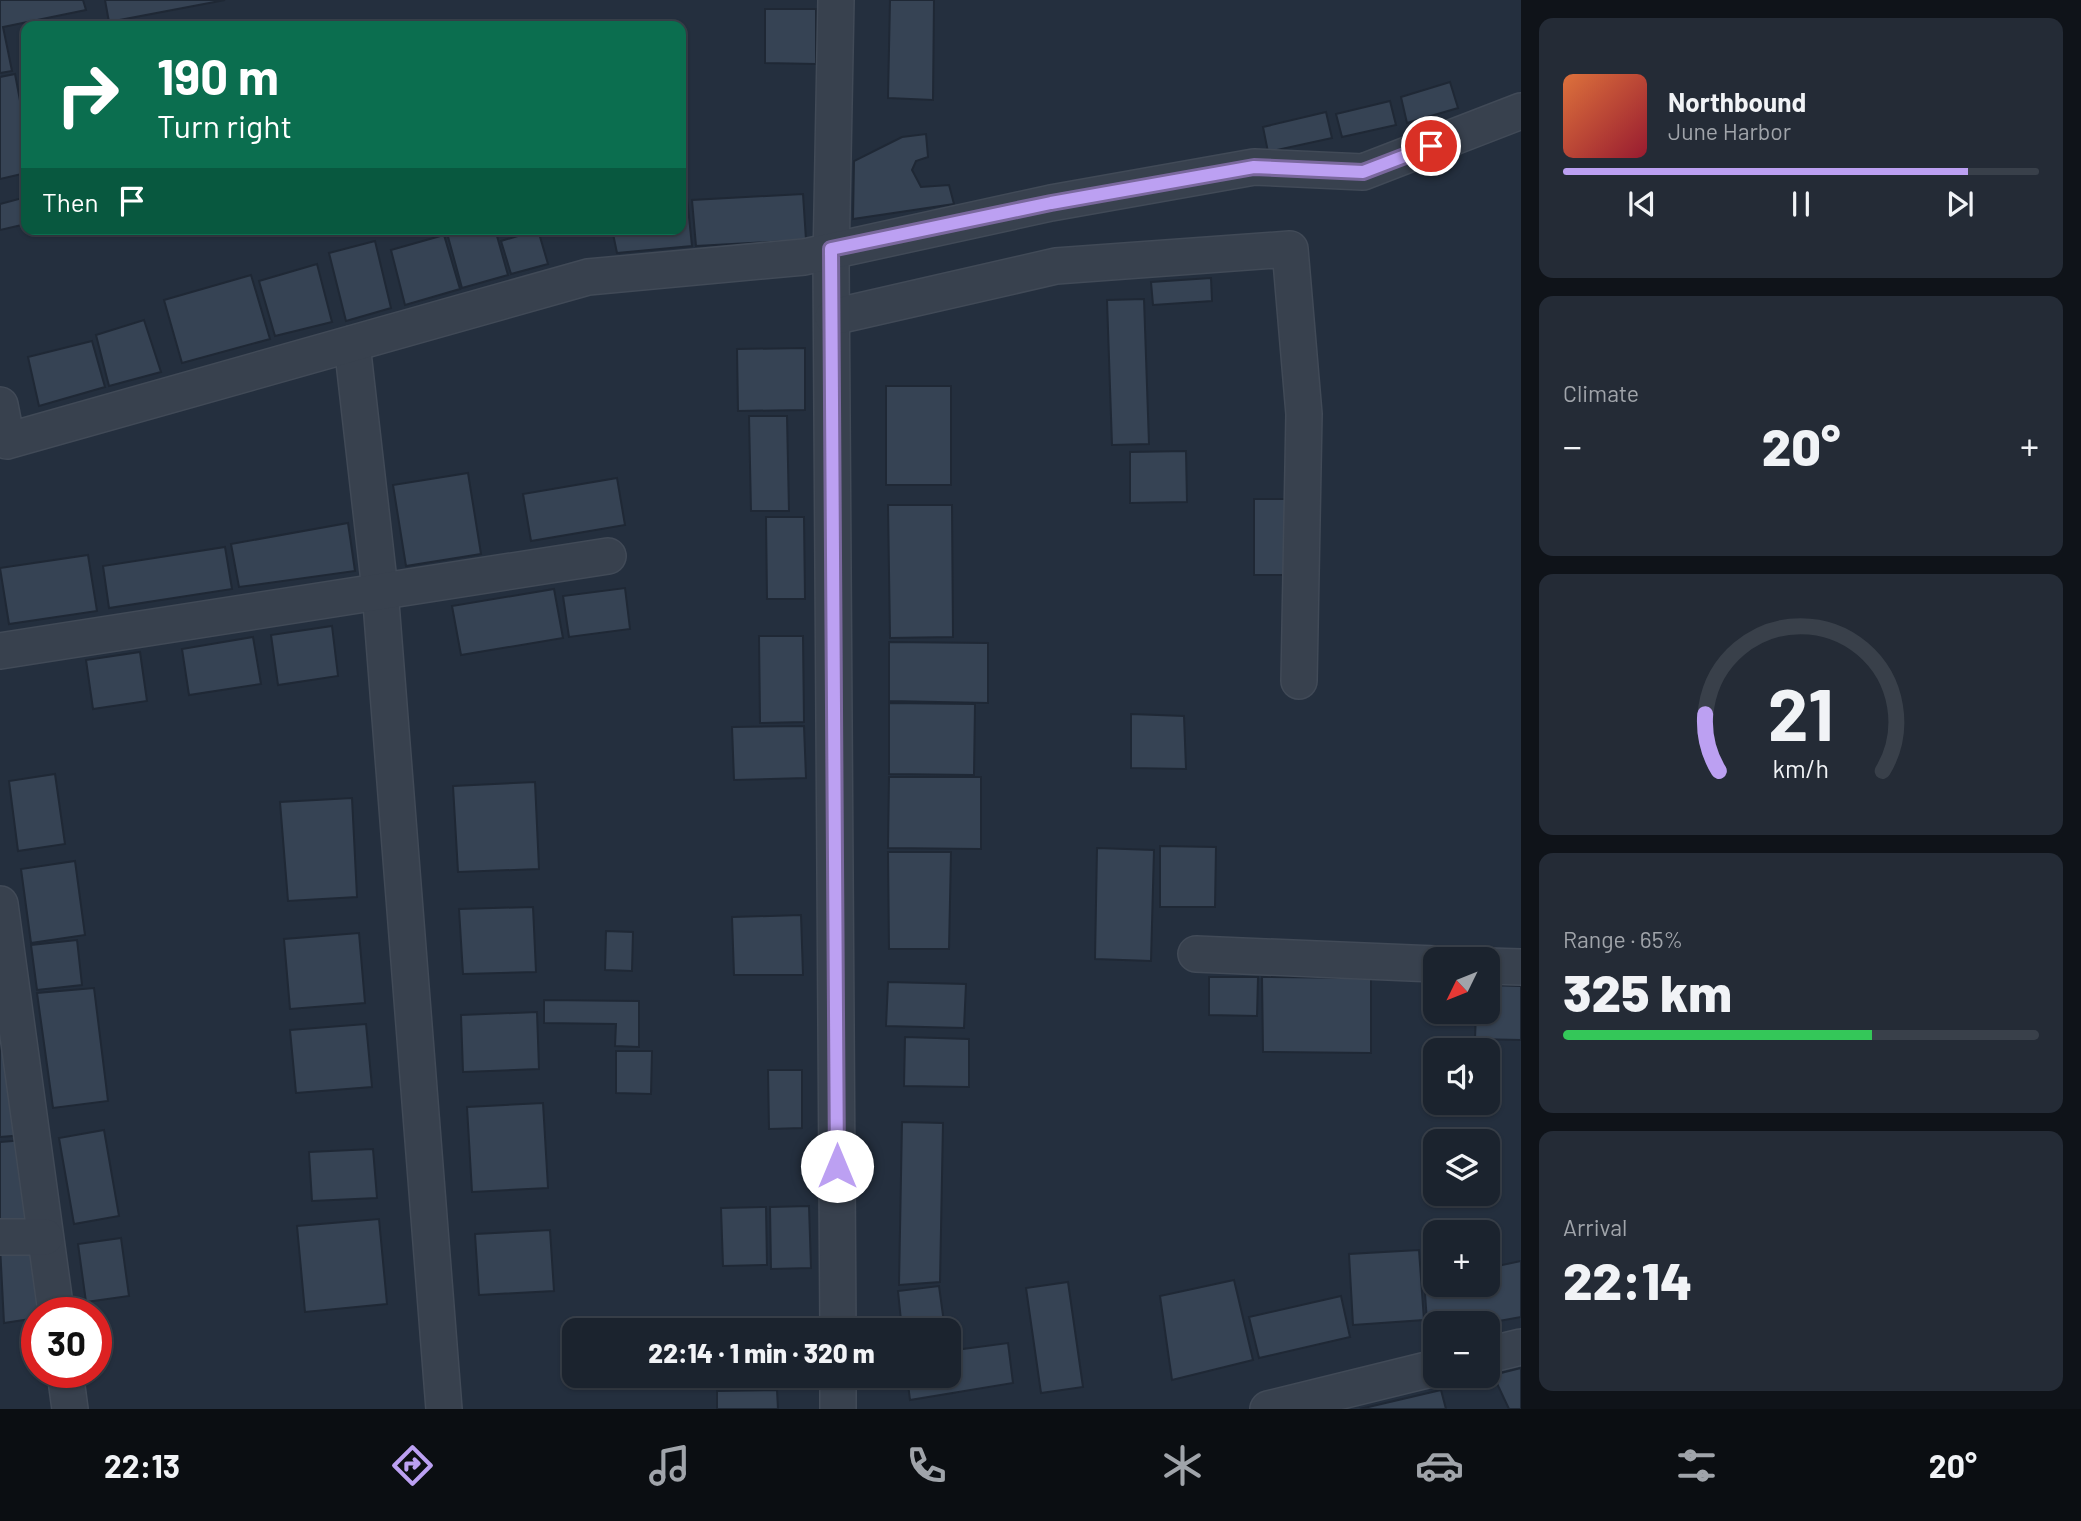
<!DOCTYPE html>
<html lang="en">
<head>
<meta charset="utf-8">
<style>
	:root { --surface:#1b232e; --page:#242b36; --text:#f1f3f6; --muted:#a0a4aa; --line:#39404a; --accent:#bca0f2 }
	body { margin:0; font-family:Barlow,sans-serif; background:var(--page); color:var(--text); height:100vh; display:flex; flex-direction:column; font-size:26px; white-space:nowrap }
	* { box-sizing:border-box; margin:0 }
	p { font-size:23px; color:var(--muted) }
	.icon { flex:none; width:38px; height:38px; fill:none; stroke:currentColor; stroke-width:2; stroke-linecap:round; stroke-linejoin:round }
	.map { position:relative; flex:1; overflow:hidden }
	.side { display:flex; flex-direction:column; gap:18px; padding:18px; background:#0f1319; width:560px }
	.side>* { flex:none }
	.top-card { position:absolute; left:21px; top:21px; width:665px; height:214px; border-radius:14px; box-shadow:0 2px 5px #0004,0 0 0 2px var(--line); background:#0b6e4f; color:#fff; overflow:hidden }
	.needle { width:46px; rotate:227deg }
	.buttons { position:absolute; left:1423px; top:947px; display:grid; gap:14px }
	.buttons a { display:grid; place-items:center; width:77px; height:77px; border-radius:14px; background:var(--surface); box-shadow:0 2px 5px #0004,0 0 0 2px var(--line); font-size:35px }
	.speed { position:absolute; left:21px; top:1297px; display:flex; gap:14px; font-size:35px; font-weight:700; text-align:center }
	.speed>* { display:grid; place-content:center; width:91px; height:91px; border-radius:50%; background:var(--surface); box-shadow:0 2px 5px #0004,0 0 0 2px var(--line); line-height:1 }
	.speed .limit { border:10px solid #d22; background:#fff; color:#111 }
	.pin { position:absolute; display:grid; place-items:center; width:60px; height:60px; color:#fff; margin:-30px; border:4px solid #fff; border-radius:50%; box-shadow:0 2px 7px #0007 }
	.me { position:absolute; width:77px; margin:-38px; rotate:0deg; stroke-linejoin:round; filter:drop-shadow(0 0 5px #0008) }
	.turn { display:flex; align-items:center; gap:24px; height:147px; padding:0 21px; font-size:32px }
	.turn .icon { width:91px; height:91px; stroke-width:2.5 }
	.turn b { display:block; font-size:49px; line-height:60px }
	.then { display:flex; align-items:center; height:66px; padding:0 21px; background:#0003; gap:14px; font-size:26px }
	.big { font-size:52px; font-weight:800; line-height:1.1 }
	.side .tile { flex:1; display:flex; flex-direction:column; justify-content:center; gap:10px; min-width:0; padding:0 24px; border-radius:14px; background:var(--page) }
	.side .dial { align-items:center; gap:0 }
	.dial svg { height:182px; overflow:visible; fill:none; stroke:var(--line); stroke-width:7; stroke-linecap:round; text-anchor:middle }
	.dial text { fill:var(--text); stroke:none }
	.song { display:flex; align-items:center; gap:21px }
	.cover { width:84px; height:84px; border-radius:10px; background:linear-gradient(135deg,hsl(20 70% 55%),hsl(350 70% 35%)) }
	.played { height:7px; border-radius:4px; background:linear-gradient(90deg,var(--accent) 85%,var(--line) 85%) }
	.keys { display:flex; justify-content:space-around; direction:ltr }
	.heat { display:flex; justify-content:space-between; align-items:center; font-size:38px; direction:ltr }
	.charge { height:10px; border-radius:5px; background:linear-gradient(90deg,#34c759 65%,var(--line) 0) }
	.trip { position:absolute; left:562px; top:1318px; width:399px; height:70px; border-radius:14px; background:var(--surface); box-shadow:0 2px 5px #0004,0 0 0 2px var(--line); font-weight:800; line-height:70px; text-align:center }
	.tab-bar { display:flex; height:112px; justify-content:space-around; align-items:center; background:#0b0e12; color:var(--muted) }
	.tab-bar .icon { width:49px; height:49px }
	.tab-bar .current { color:var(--accent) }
	.tab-bar b { font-size:32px; color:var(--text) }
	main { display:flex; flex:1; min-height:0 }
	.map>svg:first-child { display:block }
</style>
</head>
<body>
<main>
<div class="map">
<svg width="1521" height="1409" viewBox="0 0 1521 1409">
	<rect width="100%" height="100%" fill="#242f3e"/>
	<g fill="#364354" stroke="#1f2835" stroke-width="2">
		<polygon points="0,0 83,0 86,10 3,27 12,71 0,73"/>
		<polygon points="105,0 225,0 109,22"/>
		<polygon points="890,0 934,0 933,100 888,98"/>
		<polygon points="765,9 816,9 816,64 765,63"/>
		<polygon points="15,74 26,132 26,173 0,179 0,77"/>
		<polygon points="1450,82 1458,108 1407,123 1401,97"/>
		<polygon points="1390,101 1396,125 1342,137 1336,114"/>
		<polygon points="1326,112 1332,138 1268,152 1263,127"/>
		<polygon points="926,134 928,157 916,161 912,170 921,187 949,185 954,204 853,219 854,161 902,137"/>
		<polygon points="803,194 806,240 696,246 692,200"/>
		<polygon points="26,197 26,224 0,230 0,204"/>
		<polygon points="687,198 692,246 617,253 612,229 681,229 681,199"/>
		<polygon points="461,229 495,229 508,275 462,288 447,233"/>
		<polygon points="538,230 548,264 511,274 501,241"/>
		<polygon points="444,235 460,289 405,305 391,250"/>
		<polygon points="375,241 391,308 346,321 329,253"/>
		<polygon points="317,264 332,322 275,336 259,281"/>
		<polygon points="251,275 270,339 182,363 164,300"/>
		<polygon points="1211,278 1212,301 1153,305 1151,282"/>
		<polygon points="1144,299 1149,444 1112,445 1107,300"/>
		<polygon points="144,320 161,372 109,386 96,335"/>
		<polygon points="92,341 105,387 39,406 28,357"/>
		<polygon points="805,348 805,410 738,411 737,349"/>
		<rect x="886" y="386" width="65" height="99"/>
		<polygon points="749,416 787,416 789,511 751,511"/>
		<polygon points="1186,451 1187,502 1130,503 1130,452"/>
		<polygon points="468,473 481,554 406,566 393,485"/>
		<polygon points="617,478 625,525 531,541 523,494"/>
		<rect x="1254" y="499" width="36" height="76"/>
		<polygon points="888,505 952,505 953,637 890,638"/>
		<polygon points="766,517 804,517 805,599 767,599"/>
		<polygon points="348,523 355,571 239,587 231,544"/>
		<polygon points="225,547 232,589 109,608 103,566"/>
		<polygon points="88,555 97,611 9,624 0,568"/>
		<polygon points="625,588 630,629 569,637 563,596"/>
		<polygon points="554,589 563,638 461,655 452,606"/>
		<polygon points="332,626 338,676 278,685 271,635"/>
		<polygon points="759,636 803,636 804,722 760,723"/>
		<polygon points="253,637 261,684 189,695 182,649"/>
		<polygon points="889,642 988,643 988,703 889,701"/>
		<polygon points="140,652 147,701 93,709 86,660"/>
		<polygon points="889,703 975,704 974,775 889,774"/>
		<polygon points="1131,714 1184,716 1186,769 1131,768"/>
		<polygon points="804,726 806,778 734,780 732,727"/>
		<polygon points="55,774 65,844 18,851 9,781"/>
		<polygon points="889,777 981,777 981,849 888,848"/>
		<polygon points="535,782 539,869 458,872 453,786"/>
		<polygon points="352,798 357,897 288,901 280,802"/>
		<polygon points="1160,846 1216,847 1215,907 1160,907"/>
		<polygon points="1097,848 1154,850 1151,961 1095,959"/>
		<polygon points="888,852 951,852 949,949 889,949"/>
		<polygon points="75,861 85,935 31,943 21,869"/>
		<polygon points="533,907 536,972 463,974 459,909"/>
		<polygon points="801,915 803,975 734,975 732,917"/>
		<polygon points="606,931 633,932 632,971 605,970"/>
		<polygon points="359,933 365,1003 290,1009 284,939"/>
		<polygon points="77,940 82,985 37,990 31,945"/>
		<polygon points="1209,977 1258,977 1257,1016 1209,1015"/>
		<polygon points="1262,977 1371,978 1371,1053 1263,1052"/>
		<polygon points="888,982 966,984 964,1028 886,1026"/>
		<polygon points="1488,985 1521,986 1521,1040 1475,1039 1476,1012 1488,1012"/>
		<polygon points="94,988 108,1101 53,1108 37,993"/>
		<polygon points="544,1000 639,1001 639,1047 615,1046 616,1024 544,1023"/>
		<polygon points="537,1012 539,1069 463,1072 461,1015"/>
		<polygon points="366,1024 372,1087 296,1093 290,1030"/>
		<polygon points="905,1037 969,1039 969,1087 904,1086"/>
		<polygon points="11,1040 24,1135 0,1137 0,1042"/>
		<polygon points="616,1051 652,1051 651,1094 616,1093"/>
		<polygon points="768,1070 802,1070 802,1128 769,1129"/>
		<polygon points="543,1103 548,1188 472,1192 467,1107"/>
		<polygon points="902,1122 943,1123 940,1282 899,1285"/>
		<polygon points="104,1130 119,1216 74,1224 59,1138"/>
		<polygon points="25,1140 35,1220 0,1222 0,1142"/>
		<polygon points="373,1149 377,1198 312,1201 309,1152"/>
		<polygon points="809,1206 811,1268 771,1269 770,1207"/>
		<polygon points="766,1207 767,1265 723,1266 721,1208"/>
		<polygon points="379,1219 387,1304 305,1312 297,1226"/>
		<polygon points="550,1230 554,1291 479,1295 475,1234"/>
		<polygon points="121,1238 129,1296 86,1302 78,1244"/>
		<polygon points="0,1246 40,1246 50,1312 37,1312 37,1318 4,1323"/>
		<polygon points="1419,1250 1424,1320 1353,1325 1349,1254"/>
		<polygon points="1521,1261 1521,1317 1488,1323 1435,1323 1435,1333 1428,1335 1424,1280 1435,1278 1435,1284 1488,1284 1488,1268"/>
		<polygon points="1234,1280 1253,1360 1172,1380 1160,1296"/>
		<polygon points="1068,1282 1083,1387 1041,1393 1026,1288"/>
		<polygon points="939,1286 945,1330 902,1330 898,1291"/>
		<polygon points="1341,1296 1350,1337 1259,1358 1249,1317"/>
		<polygon points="1008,1343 1013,1383 910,1400 907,1376 948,1376 948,1351"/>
		<polygon points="1521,1368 1521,1409 1509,1409 1493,1375"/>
		<polygon points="777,1390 778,1409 717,1409 717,1391"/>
		<polygon points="1441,1390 1446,1409 1360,1409"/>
	</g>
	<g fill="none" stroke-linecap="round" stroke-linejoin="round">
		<defs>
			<g id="street">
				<polyline points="836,0 831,262 838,1330"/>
				<polyline points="833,317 1056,266 1290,249 1304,414 1299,681"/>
				<polyline points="352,344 380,590 444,1409"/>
				<polyline points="0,405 7,441 588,277 804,257 1051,203 1254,167 1363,172 1521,111"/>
				<polyline points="0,651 608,556"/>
				<polyline points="0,904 56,1312"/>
				<polyline points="1196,954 1435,964"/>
				<polyline points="1488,966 1521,967"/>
				<polyline points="0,1237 45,1237"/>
				<polyline points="1488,1355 1521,1347"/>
				<polyline points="65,1372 70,1409"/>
				<polyline points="838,1376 838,1409"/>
				<polyline points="1268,1409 1435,1368"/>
			</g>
		</defs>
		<use href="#street" stroke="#414a57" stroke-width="38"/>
		<use href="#street" stroke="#38414e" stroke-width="35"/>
	</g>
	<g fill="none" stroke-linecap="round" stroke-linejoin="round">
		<defs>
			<polyline id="route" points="837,1166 831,249 1051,203 1254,167 1363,172 1431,146"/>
		</defs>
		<use href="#route" stroke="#7a689d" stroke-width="18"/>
		<use href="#route" stroke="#bca0f2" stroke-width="12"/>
	</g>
</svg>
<div class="buttons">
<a><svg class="needle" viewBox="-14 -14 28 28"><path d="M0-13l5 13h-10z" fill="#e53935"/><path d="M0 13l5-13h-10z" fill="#a0a4aa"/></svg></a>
<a><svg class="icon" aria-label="sound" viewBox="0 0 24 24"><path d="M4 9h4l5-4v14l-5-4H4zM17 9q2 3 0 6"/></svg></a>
<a><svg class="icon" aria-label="layers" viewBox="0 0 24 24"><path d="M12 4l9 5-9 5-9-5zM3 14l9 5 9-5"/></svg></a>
<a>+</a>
<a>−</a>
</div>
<div class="speed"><div class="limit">30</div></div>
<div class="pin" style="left:1431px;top:146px;background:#d93025"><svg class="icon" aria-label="arrive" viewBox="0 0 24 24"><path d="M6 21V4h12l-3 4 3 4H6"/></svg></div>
<svg class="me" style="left:837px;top:1166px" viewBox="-20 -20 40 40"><circle r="19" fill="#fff"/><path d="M0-13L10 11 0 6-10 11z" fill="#bca0f2"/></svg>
<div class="trip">22:14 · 1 min · 320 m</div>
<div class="top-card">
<div class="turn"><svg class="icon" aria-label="right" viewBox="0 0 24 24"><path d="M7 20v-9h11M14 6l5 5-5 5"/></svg><div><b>190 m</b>Turn right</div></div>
<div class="then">Then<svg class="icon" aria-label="arrive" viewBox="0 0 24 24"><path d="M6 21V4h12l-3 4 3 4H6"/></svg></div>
</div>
</div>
<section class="side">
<div class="tile">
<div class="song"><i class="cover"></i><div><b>Northbound</b><p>June Harbor</p></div></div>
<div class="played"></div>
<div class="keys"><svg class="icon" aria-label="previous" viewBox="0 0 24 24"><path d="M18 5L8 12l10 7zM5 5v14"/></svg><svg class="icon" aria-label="pause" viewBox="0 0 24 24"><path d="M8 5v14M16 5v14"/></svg><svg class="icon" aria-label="next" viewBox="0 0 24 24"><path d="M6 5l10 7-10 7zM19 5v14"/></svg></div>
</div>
<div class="tile"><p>Climate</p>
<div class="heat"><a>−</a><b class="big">20°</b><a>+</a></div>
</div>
<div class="tile dial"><svg viewBox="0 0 100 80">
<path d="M14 69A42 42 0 1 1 86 69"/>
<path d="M14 69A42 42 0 0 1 8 44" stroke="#bca0f2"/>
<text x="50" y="56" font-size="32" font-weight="700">21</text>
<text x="50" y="72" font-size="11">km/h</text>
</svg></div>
<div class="tile"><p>Range · 65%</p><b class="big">325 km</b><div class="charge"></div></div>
<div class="tile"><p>Arrival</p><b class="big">22:14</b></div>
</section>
</main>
<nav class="tab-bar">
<b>22:13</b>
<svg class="icon current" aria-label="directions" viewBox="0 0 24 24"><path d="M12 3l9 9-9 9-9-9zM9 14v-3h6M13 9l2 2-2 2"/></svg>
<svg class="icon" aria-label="music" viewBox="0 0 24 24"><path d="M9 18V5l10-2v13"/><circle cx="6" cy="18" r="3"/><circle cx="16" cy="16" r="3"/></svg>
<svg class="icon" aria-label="phone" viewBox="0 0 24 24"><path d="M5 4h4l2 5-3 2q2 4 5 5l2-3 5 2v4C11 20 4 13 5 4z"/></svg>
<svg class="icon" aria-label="climate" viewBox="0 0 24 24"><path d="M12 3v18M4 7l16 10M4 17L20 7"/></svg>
<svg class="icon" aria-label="car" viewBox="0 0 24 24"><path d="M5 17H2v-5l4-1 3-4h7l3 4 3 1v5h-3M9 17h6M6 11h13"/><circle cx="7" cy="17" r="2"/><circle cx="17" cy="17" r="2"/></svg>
<svg class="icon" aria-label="filters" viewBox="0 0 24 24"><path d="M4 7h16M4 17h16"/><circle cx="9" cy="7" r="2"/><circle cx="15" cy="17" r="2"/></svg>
<b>20°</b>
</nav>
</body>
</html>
